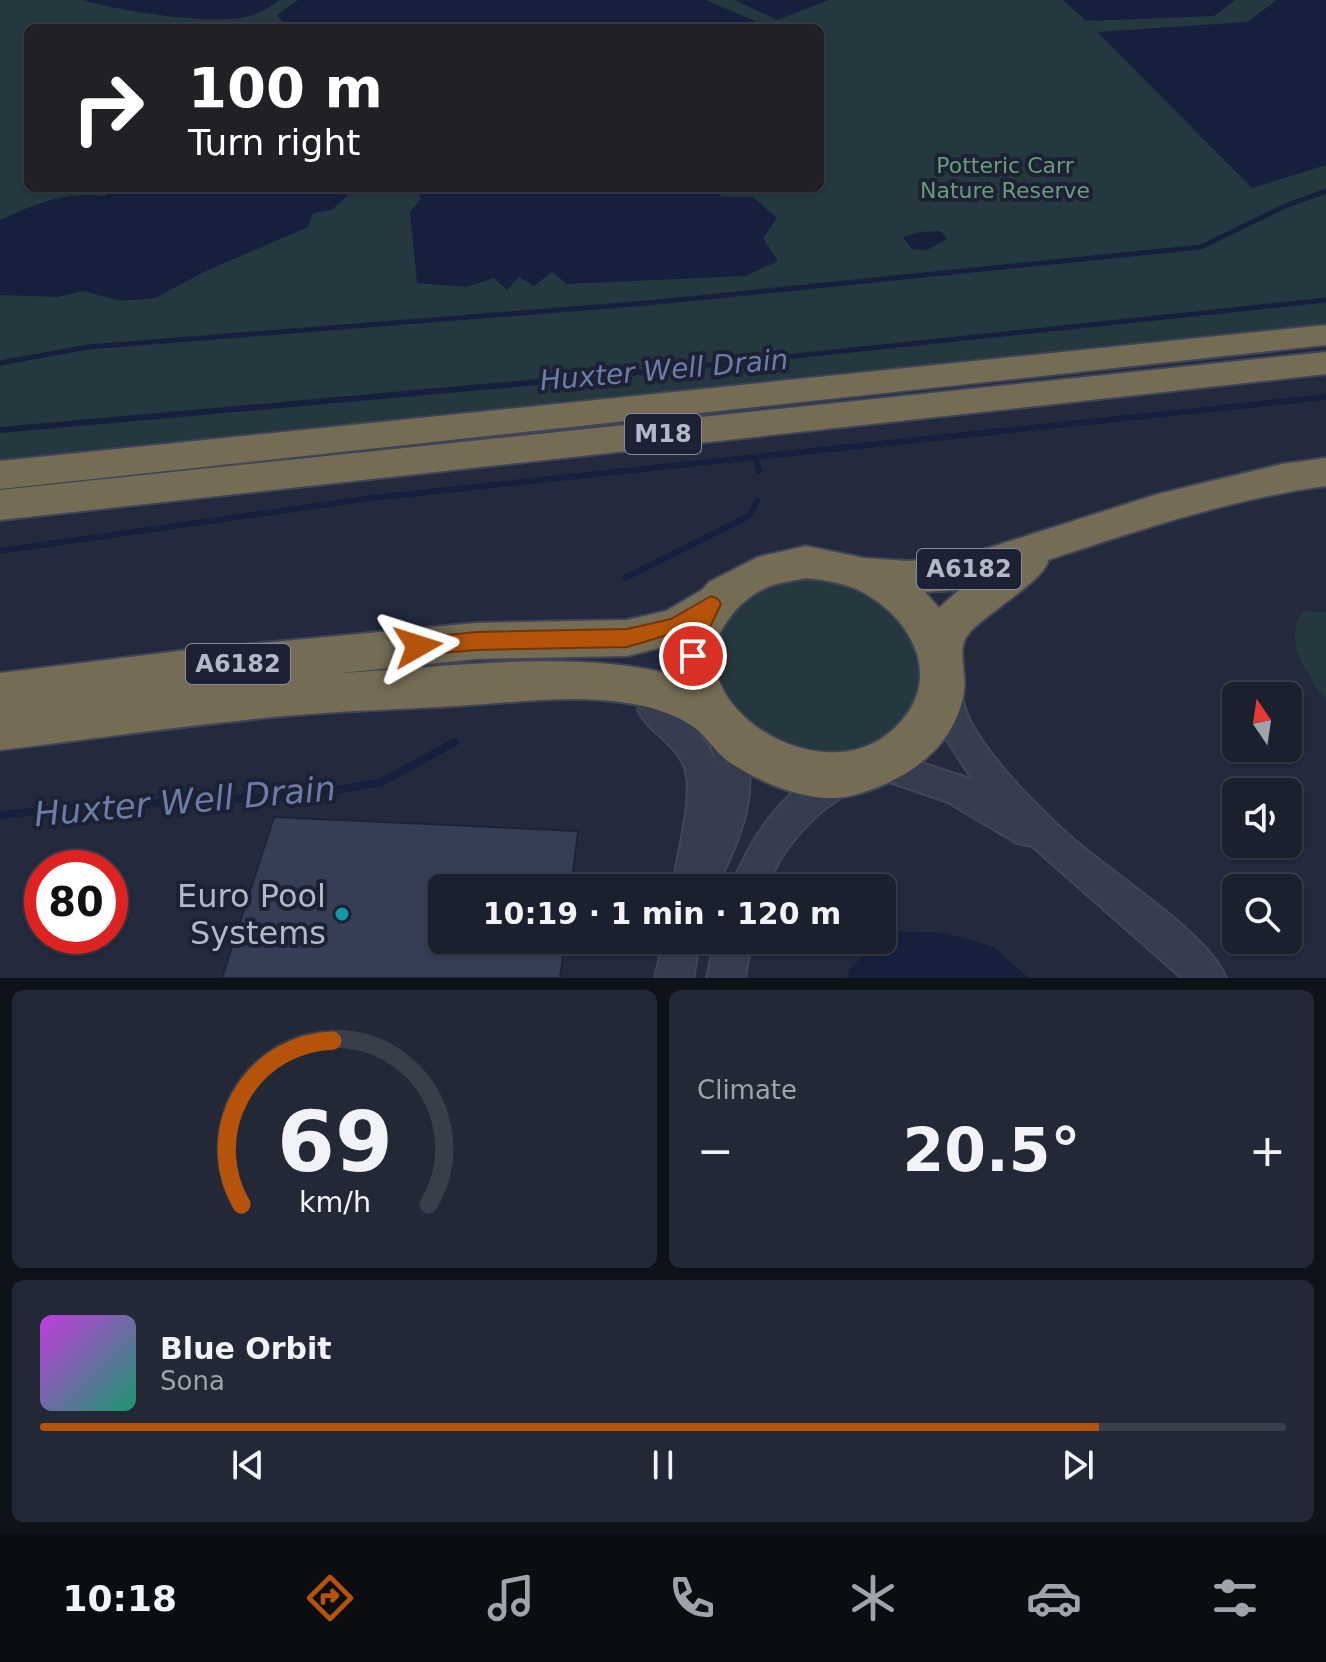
<!DOCTYPE html>
<html lang="en">
<head>
<meta charset="utf-8">
<style>
	:root { --surface:#1a202e; --page:#232836; --text:#f1f3f6; --muted:#9fa3aa; --line:#383e4a; --accent:#b45309 }
	body { margin:0; font-family:"DejaVu Sans",sans-serif; background:var(--page); color:var(--text); height:100vh; display:flex; flex-direction:column; font-size:30px; white-space:nowrap }
	* { box-sizing:border-box; margin:0 }
	p { font-size:26px; color:var(--muted) }
	.icon { flex:none; width:44px; height:44px; fill:none; stroke:currentColor; stroke-width:2; stroke-linecap:round; stroke-linejoin:round }
	.map { position:relative; height:978px; overflow:hidden }
	.sheet { display:flex; flex-direction:column; gap:12px; padding:12px; background:#0e1219; flex:1 }
	.sheet>* { flex:none }
	.guide { position:absolute; left:24px; top:24px; width:800px; height:168px; border-radius:12px; box-shadow:0 2px 6px #0004,0 0 0 2px var(--line); background:#202124; color:#fff; overflow:hidden }
	.needle { width:52px; rotate:347deg }
	.buttons { position:absolute; left:1222px; top:682px; display:grid; gap:16px }
	.buttons a { display:grid; place-items:center; width:80px; height:80px; border-radius:12px; background:var(--surface); box-shadow:0 2px 6px #0004,0 0 0 2px var(--line); font-size:40px }
	.speed { position:absolute; left:24px; top:850px; display:flex; gap:16px; font-size:40px; font-weight:700; text-align:center }
	.speed>* { display:grid; place-content:center; width:104px; height:104px; border-radius:50%; background:var(--surface); box-shadow:0 2px 6px #0004,0 0 0 2px var(--line); line-height:1 }
	.speed .limit { border:12px solid #d22; background:#fff; color:#111 }
	.pin { position:absolute; display:grid; place-items:center; width:68px; height:68px; color:#fff; margin:-34px; border:4px solid #fff; border-radius:50%; box-shadow:0 2px 8px #0007 }
	.me { position:absolute; width:88px; margin:-44px; rotate:84deg; stroke-linejoin:round; filter:drop-shadow(0 0 6px #0008) }
	.turn { display:flex; align-items:center; gap:28px; height:168px; padding:0 32px; font-size:36px }
	.turn .icon { width:104px; height:104px; stroke-width:2.5 }
	.turn b { display:block; font-size:56px; line-height:68px }
	.big { font-size:60px; font-weight:800; line-height:1.1 }
	.sheet .tile { flex:1; display:flex; flex-direction:column; justify-content:center; gap:12px; min-width:0; padding:0 28px; border-radius:12px; background:var(--page) }
	.sheet .dial { align-items:center; gap:0 }
	.dial svg { height:208px; overflow:visible; fill:none; stroke:var(--line); stroke-width:7; stroke-linecap:round; text-anchor:middle }
	.dial text { fill:var(--text); stroke:none }
	.song { display:flex; align-items:center; gap:24px }
	.cover { width:96px; height:96px; border-radius:12px; background:linear-gradient(135deg,hsl(290 70% 55%),hsl(160 70% 35%)) }
	.played { height:8px; border-radius:4px; background:linear-gradient(90deg,var(--accent) 85%,var(--line) 85%) }
	.keys { display:flex; justify-content:space-around; direction:ltr }
	.heat { display:flex; justify-content:space-between; align-items:center; font-size:44px; direction:ltr }
	.sheet .tiles { flex:1; display:grid; gap:12px; grid-template-columns:1fr 1fr }
	.tile:last-child { grid-column:span 2 }
	.trip { position:absolute; left:428px; top:874px; width:468px; height:80px; border-radius:12px; background:var(--surface); box-shadow:0 2px 6px #0004,0 0 0 2px var(--line); font-weight:800; line-height:80px; text-align:center }
	.menu { display:flex; height:128px; justify-content:space-around; align-items:center; background:#0a0d12; color:var(--muted) }
	.menu .icon { width:56px; height:56px }
	.menu .on { color:var(--accent) }
	.menu b { font-size:36px; color:var(--text) }
	.map>svg:first-child { display:block }
</style>
</head>
<body>
<div class="map">
<svg width="1326" height="978" viewBox="0 0 1326 978">
	<rect width="100%" height="100%" fill="#232a3e"/>
	<g fill="#25383f" fill-rule="evenodd">
		<path d="M0 0H1326V323L0 459ZM28 28H820V188H28Z"/>
		<path d="M791 579C812 579 832 578 851 586 900 605 950 671 905 720 802 833 611 633 791 579Z"/>
		<path d="M1303 611 1326 612V700C1307 673 1282 643 1303 611Z"/>
	</g>
	<g fill="#16203c">
		<path d="M82 0H279C271 7 256 15 245 17 208 25 119 11 82 0Z"/>
		<polygon points="298,0 705,0 755,21 757,28 356,28 285,25 277,15"/>
		<polygon points="735,0 829,0 777,20"/>
		<polygon points="1063,0 1235,0 1214,16 1086,21"/>
		<polygon points="1277,0 1326,0 1326,165 1252,188 1097,32 1247,22"/>
		<path d="M116 188H346L348 195 332 210 313 213 308 227 206 271 155 298 122 301 83 291 59 297 0 295V220C36 203 65 192 105 196Z"/>
		<polygon points="416,188 718,188 721,197 753,197 777,218 763,238 778,261 745,276 567,284 552,272 534,286 519,277 507,290 494,278 467,287 417,283 410,212 421,199"/>
		<polygon points="941,231 947,239 927,250 912,249 903,237 920,232"/>
		<polygon points="893,931 944,933 992,946 1029,978 847,978 849,969"/>
	</g>
	<g fill="none" stroke-linecap="round" stroke-linejoin="round">
		<g stroke="#16203c" stroke-width="5">
			<polyline points="0,363 88,347 647,303 1201,247 1285,206 1326,191"/>
			<polyline points="596,377 1326,300"/>
		</g>
		<g stroke="#16203c" stroke-width="6">
			<polyline points="0,430 618,375"/>
			<polyline points="759,471 755,457 1326,397"/>
			<polyline points="0,551 372,498 755,457"/>
			<polyline points="625,578 749,516 757,501"/>
		</g>
		<polyline stroke="#16203c" stroke-width="8" points="0,815 69,808 308,795 382,782 455,742"/>
	</g>
	<polygon fill="#353e54" stroke="#1e2435" stroke-width="2" points="274,817 578,831 571,888 442,888 442,940 565,940 560,978 222,978"/>
	<g fill="none" stroke-linecap="round" stroke-linejoin="round">
		<defs>
			<g id="minor">
				<path d="M944 676 955 680C962 694 964 711 972 725 995 764 1031 800 1064 831 1105 870 1206 930 1226 978H1182L1032 846 1017 843 948 802 872 776 867 765 872 754 883 750 973 780 946 739 929 689 933 680Z"/>
				<path d="M654 696C682 707 704 734 715 762L709 732 714 722 725 718 736 722C765 784 743 831 716 888H673C676 855 697 792 683 763 672 741 648 731 638 710L643 700Z"/>
				<path d="M841 763 853 767 857 778C850 794 834 801 821 812 797 833 777 858 767 888H731C751 835 786 784 841 763Z"/>
				<polygon points="664,940 700,940 693,978 655,978"/>
				<polygon points="715,940 751,940 745,978 707,978"/>
			</g>
			<g id="highway">
				<polygon points="1326,325 1326,345 0,489 0,461"/>
				<polygon points="1326,352 1326,374 0,520 0,490"/>
				<path d="M1326 458V486C1231 499 1139 530 1048 560 1048 577 985 615 970 632 955 648 967 671 964 691 956 749 903 783 850 796 810 805 762 783 729 762 716 753 707 737 695 728 676 714 649 706 627 703 571 694 511 703 456 706 407 709 358 710 309 714 206 722 103 738 0 750V673L187 650 476 623 627 620 666 611 702 590 709 582 758 557 806 546 864 558 908 561 957 558 1158 494 1282 464ZM806 578C822 580 839 582 854 588 905 610 944 670 903 719 831 808 667 700 728 620 738 605 753 593 770 586 781 582 794 581 806 578ZM959 590 939 608 925 592 957 590ZM674 644V675C574 649 447 667 342 673L476 659 627 656Z"/>
			</g>
		</defs>
		<use href="#minor" stroke="#404657" stroke-width="4"/>
		<use href="#highway" stroke="#3f4556" stroke-width="4"/>
		<use href="#minor" fill="#373d4e" fill-rule="evenodd"/>
		<use href="#highway" fill="#746c54" fill-rule="evenodd"/>
	</g>
	<polygon fill="#b45309" stroke="#753606" stroke-width="2" points="711,596 718,599 721,604 709,629 701,662 693,665 686,662 683,656 688,629 627,647 476,650 418,655 411,653 408,646 411,640 418,638 476,632 627,629 671,619"/>
	<circle fill="#0f9aa8" stroke="#1c2233" stroke-width="3" cx="342" cy="914" r="8"/>
	<g text-anchor="middle" dominant-baseline="central" stroke-width="8" stroke-linejoin="round" paint-order="stroke">
		<g font-size="22" fill="#699b7c" stroke="#1c2233">
			<text x="1005" y="165">Potteric Carr<tspan x="1005" dy="25">Nature Reserve</tspan></text>
		</g>
		<g fill="#1c2233" stroke="#868b9c" stroke-width="2">
			<rect x="625" y="414" width="76" height="40" rx="6"/>
			<rect x="917" y="549" width="104" height="40" rx="6"/>
			<rect x="186" y="644" width="104" height="40" rx="6"/>
		</g>
		<g font-size="24" font-weight="bold" fill="#b3b8c9">
			<text x="663" y="434">M18</text>
			<text x="969" y="569">A6182</text>
			<text x="238" y="664">A6182</text>
		</g>
		<g font-size="28" font-style="italic" fill="#6b7ca9" stroke="#1c2233">
			<text transform="translate(664 370) rotate(-5)">Huxter Well Drain</text>
		</g>
		<g font-size="32" fill="#b3b8c9" stroke="#1c2233" text-anchor="end">
			<text x="326" y="896">Euro Pool<tspan x="326" dy="37">Systems</tspan></text>
		</g>
		<g font-size="34" font-style="italic" fill="#6b7ca9" stroke="#1c2233">
			<text transform="translate(185 801) rotate(-5)">Huxter Well Drain</text>
		</g>
	</g>
</svg>
<div class="buttons">
<a><svg class="needle" viewBox="-14 -14 28 28"><path d="M0-13l5 13h-10z" fill="#e53935"/><path d="M0 13l5-13h-10z" fill="#9fa3aa"/></svg></a>
<a><svg class="icon" aria-label="sound" viewBox="0 0 24 24"><path d="M4 9h4l5-4v14l-5-4H4zM17 9q2 3 0 6"/></svg></a>
<a><svg class="icon" aria-label="search" viewBox="0 0 24 24"><circle cx="10" cy="10" r="6"/><path d="M15 15l6 6"/></svg></a>
</div>
<div class="speed"><div class="limit">80</div></div>
<div class="pin" style="left:693px;top:656px;background:#d93025"><svg class="icon" aria-label="arrive" viewBox="0 0 24 24"><path d="M6 21V4h12l-3 4 3 4H6"/></svg></div>
<svg class="me" style="left:418px;top:646px" viewBox="-20 -20 40 40"><path d="M0-17L14 15 0 8-14 15z" fill="#b45309" stroke="#fff" stroke-width="4"/></svg>
<div class="trip">10:19 · 1 min · 120 m</div>
<div class="guide">
<div class="turn"><svg class="icon" aria-label="right" viewBox="0 0 24 24"><path d="M7 20v-9h11M14 6l5 5-5 5"/></svg><div><b>100 m</b>Turn right</div></div>
</div>
</div>
<section class="sheet">
<div class="tiles">
<div class="tile dial"><svg viewBox="0 0 100 80">
<path d="M14 69A42 42 0 1 1 86 69"/>
<path d="M14 69A42 42 0 0 1 49 6" stroke="#b45309"/>
<text x="50" y="56" font-size="32" font-weight="700">69</text>
<text x="50" y="72" font-size="11">km/h</text>
</svg></div>
<div class="tile"><p>Climate</p>
<div class="heat"><a>−</a><b class="big">20.5°</b><a>+</a></div>
</div>
<div class="tile">
<div class="song"><i class="cover"></i><div><b>Blue Orbit</b><p>Sona</p></div></div>
<div class="played"></div>
<div class="keys"><svg class="icon" aria-label="previous" viewBox="0 0 24 24"><path d="M18 5L8 12l10 7zM5 5v14"/></svg><svg class="icon" aria-label="pause" viewBox="0 0 24 24"><path d="M8 5v14M16 5v14"/></svg><svg class="icon" aria-label="next" viewBox="0 0 24 24"><path d="M6 5l10 7-10 7zM19 5v14"/></svg></div>
</div>
</div>
</section>
<nav class="menu">
<b>10:18</b>
<svg class="icon on" aria-label="directions" viewBox="0 0 24 24"><path d="M12 3l9 9-9 9-9-9zM9 14v-3h6M13 9l2 2-2 2"/></svg>
<svg class="icon" aria-label="music" viewBox="0 0 24 24"><path d="M9 18V5l10-2v13"/><circle cx="6" cy="18" r="3"/><circle cx="16" cy="16" r="3"/></svg>
<svg class="icon" aria-label="phone" viewBox="0 0 24 24"><path d="M5 4h4l2 5-3 2q2 4 5 5l2-3 5 2v4C11 20 4 13 5 4z"/></svg>
<svg class="icon" aria-label="climate" viewBox="0 0 24 24"><path d="M12 3v18M4 7l16 10M4 17L20 7"/></svg>
<svg class="icon" aria-label="car" viewBox="0 0 24 24"><path d="M5 17H2v-5l4-1 3-4h7l3 4 3 1v5h-3M9 17h6M6 11h13"/><circle cx="7" cy="17" r="2"/><circle cx="17" cy="17" r="2"/></svg>
<svg class="icon" aria-label="filters" viewBox="0 0 24 24"><path d="M4 7h16M4 17h16"/><circle cx="9" cy="7" r="2"/><circle cx="15" cy="17" r="2"/></svg>
</nav>
</body>
</html>
